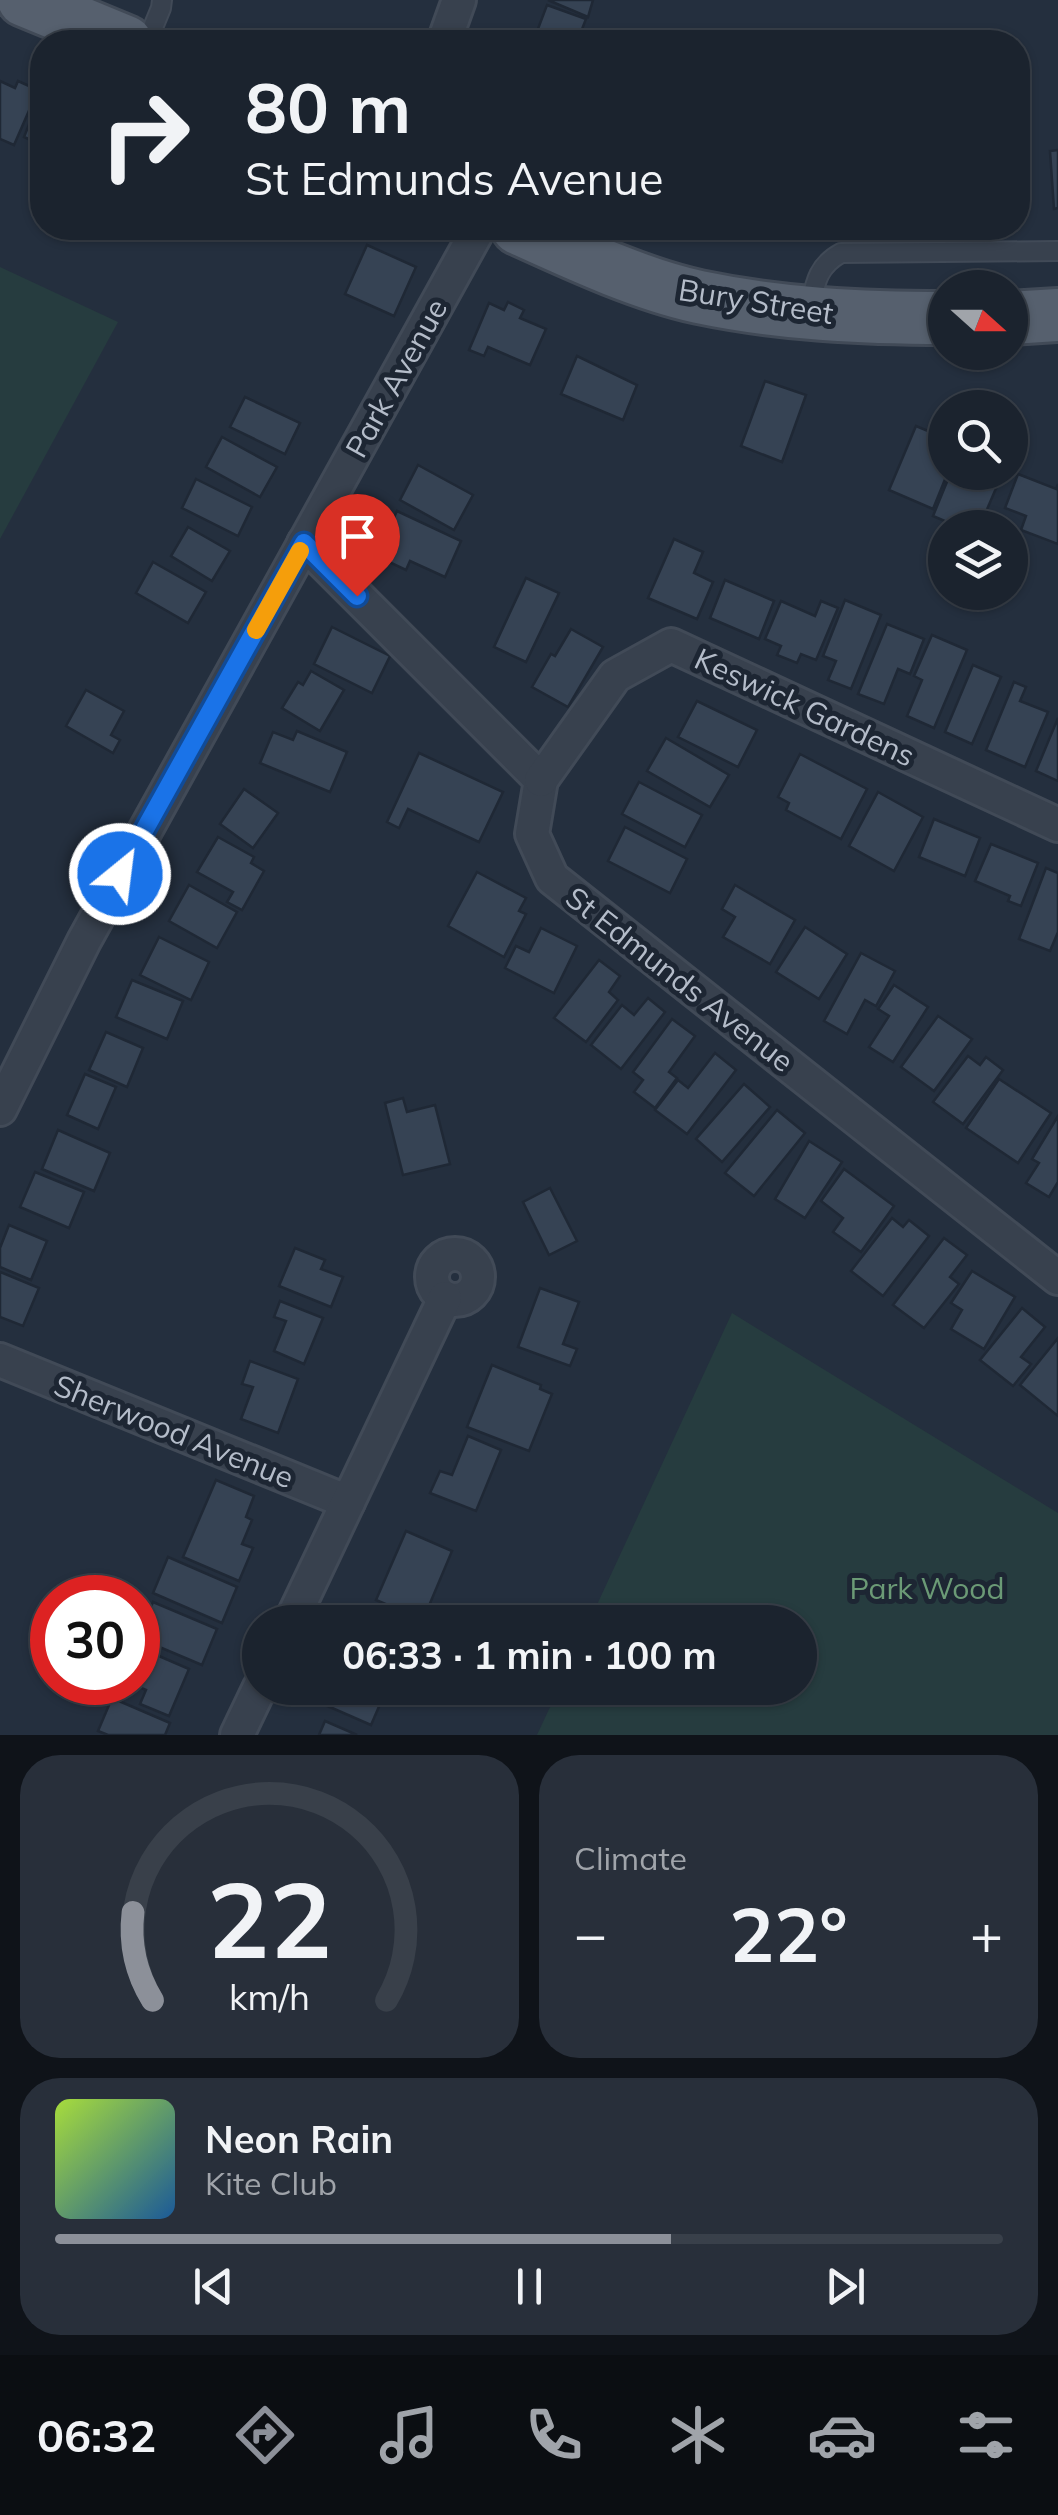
<!DOCTYPE html>
<html lang="en">
<head>
<meta charset="utf-8">
<style>
	:root { --surface:#1b232e; --page:#282f3a; --text:#f1f3f6; --muted:#a0a4aa; --line:#39404a; --accent:#8c9099 }
	body { margin:0; font-family:Mulish,sans-serif; background:var(--page); color:var(--text); height:100vh; display:flex; flex-direction:column; font-size:38px; white-space:nowrap }
	* { box-sizing:border-box; margin:0 }
	p { font-size:32px; color:var(--muted) }
	.icon { flex:none; width:55px; height:55px; fill:none; stroke:currentColor; stroke-width:2; stroke-linecap:round; stroke-linejoin:round }
	.map { position:relative; height:1735px; overflow:hidden }
	.sheet { display:flex; flex-direction:column; gap:20px; padding:20px; background:#0f1319; flex:1 }
	.sheet>* { flex:none }
	.hud { position:absolute; left:30px; top:30px; width:1000px; height:210px; border-radius:40px; box-shadow:0 2px 8px #0004,0 0 0 2px var(--line); background:#1b232e; color:var(--text); overflow:hidden }
	.needle { width:65px; rotate:111deg }
	.controls { position:absolute; left:928px; top:270px; display:grid; gap:20px }
	.controls a { display:grid; place-items:center; width:100px; height:100px; border-radius:50%; background:var(--surface); box-shadow:0 2px 8px #0004,0 0 0 2px var(--line); font-size:50px }
	.speed { position:absolute; left:30px; top:1575px; display:flex; gap:20px; font-size:50px; font-weight:700; text-align:center }
	.speed>* { display:grid; place-content:center; width:130px; height:130px; border-radius:50%; background:var(--surface); box-shadow:0 2px 8px #0004,0 0 0 2px var(--line); line-height:1 }
	.speed .limit { border:15px solid #d22; background:#fff; color:#111 }
	.pin { position:absolute; display:grid; place-items:center; width:85px; height:85px; color:#fff; margin:-102px -42px; border-radius:50% 50% 50% 0; rotate:-45deg; box-shadow:0 0 10px #0007 }
	.pin .icon { rotate:45deg }
	.me { position:absolute; width:110px; margin:-55px; rotate:29deg; stroke-linejoin:round; filter:drop-shadow(0 0 8px #0008) }
	.turn { display:flex; align-items:center; gap:35px; height:210px; padding:0 50px; font-size:45px }
	.turn .icon { width:130px; height:130px; stroke-width:2.5 }
	.turn b { display:block; font-size:70px; line-height:85px }
	.big { font-size:75px; font-weight:700; line-height:1.1 }
	.sheet .widget { flex:1; display:flex; flex-direction:column; justify-content:center; gap:15px; min-width:0; padding:0 35px; border-radius:40px; background:var(--page) }
	.sheet .dial { align-items:center; gap:0 }
	.dial svg { height:260px; overflow:visible; fill:none; stroke:var(--line); stroke-width:7; stroke-linecap:round; text-anchor:middle }
	.dial text { fill:var(--text); stroke:none }
	.song { display:flex; align-items:center; gap:30px }
	.cover { width:120px; height:120px; border-radius:15px; background:linear-gradient(135deg,hsl(80 70% 55%),hsl(210 70% 35%)) }
	.played { height:10px; border-radius:5px; background:linear-gradient(90deg,var(--accent) 65%,var(--line) 65%) }
	.keys { display:flex; justify-content:space-around; direction:ltr }
	.heat { display:flex; justify-content:space-between; align-items:center; font-size:55px; direction:ltr }
	.sheet .tiles { flex:1; display:grid; gap:20px; grid-template-columns:1fr 1fr }
	.widget:last-child { grid-column:span 2 }
	.trip { position:absolute; left:242px; top:1605px; width:575px; height:100px; border-radius:50px; background:var(--surface); box-shadow:0 2px 8px #0004,0 0 0 2px var(--line); font-weight:700; line-height:100px; text-align:center }
	.menu { display:flex; height:160px; justify-content:space-around; align-items:center; background:#0b0e12; color:var(--muted) }
	.menu .icon { width:70px; height:70px }
	.menu .selected { color:var(--accent) }
	.menu b { font-size:45px; color:var(--text) }
	.map>svg:first-child { display:block }
</style>
</head>
<body>
<div class="map">
<svg width="1058" height="1735" viewBox="0 0 1058 1735">
	<rect width="100%" height="100%" fill="#242f3e"/>
	<g fill="#263c3f">
		<polygon points="0,267 118,322 0,539"/>
		<polygon points="732,1313 1058,1513 1058,1735 537,1735 559,1688 800,1688 800,1622 589,1622"/>
	</g>
	<g fill="#364354" stroke="#1f2835" stroke-width="2.5">
		<polygon points="548,0 593,0 588,17"/>
		<polygon points="547,5 586,19 577,42 533,42"/>
		<polygon points="0,81 15,88 18,81 38,90 14,145 0,139"/>
		<polygon points="36,107 42,109 42,145 24,137"/>
		<polygon points="1058,150 1058,208 1054,209 1050,151"/>
		<polygon points="367,245 416,267 394,316 345,294"/>
		<polygon points="508,302 524,310 520,318 546,329 530,365 488,347 484,356 469,350 489,303 504,310"/>
		<polygon points="577,356 637,385 623,420 561,394"/>
		<polygon points="765,381 806,395 782,462 741,446"/>
		<polygon points="245,397 300,423 285,454 230,427"/>
		<polygon points="916,426 945,438 945,472 948,472 933,509 889,490"/>
		<polygon points="222,437 277,467 260,497 206,467"/>
		<polygon points="418,465 473,495 454,530 400,500"/>
		<polygon points="951,472 1003,472 979,528 961,528 933,516"/>
		<polygon points="1018,474 1056,489 1058,484 1058,544 1021,530 1026,516 1005,508"/>
		<polygon points="196,479 252,507 238,536 182,508"/>
		<polygon points="397,511 461,541 445,577 410,561 406,570 389,562 394,551 381,545"/>
		<polygon points="188,527 230,551 212,581 171,556"/>
		<polygon points="674,539 703,552 694,573 713,582 697,619 648,598"/>
		<polygon points="153,562 206,592 188,623 136,593"/>
		<polygon points="526,578 559,593 526,662 494,647"/>
		<polygon points="725,580 774,601 759,639 710,618"/>
		<polygon points="845,600 881,615 851,689 828,680 836,661 823,656"/>
		<polygon points="781,601 815,616 821,601 838,608 816,660 801,654 797,663 777,655 781,646 765,639"/>
		<polygon points="887,624 924,639 910,674 898,669 884,704 858,694"/>
		<polygon points="332,627 390,656 372,693 314,664"/>
		<polygon points="571,629 603,647 568,707 532,687 551,654 555,656"/>
		<polygon points="932,635 967,650 934,728 907,716 922,680 914,676"/>
		<polygon points="973,665 1001,677 972,744 945,732"/>
		<polygon points="311,671 344,690 320,731 282,708 298,682 303,685"/>
		<polygon points="1014,682 1026,687 1020,701 1048,712 1025,767 986,750"/>
		<polygon points="86,690 124,711 111,735 120,740 113,753 66,726"/>
		<polygon points="697,701 757,730 738,767 678,737"/>
		<polygon points="1058,718 1058,781 1036,771"/>
		<polygon points="297,731 347,752 330,792 260,763 273,732 293,740"/>
		<polygon points="666,738 729,775 710,807 647,771"/>
		<polygon points="419,753 503,792 479,842 408,809 399,828 387,822"/>
		<polygon points="800,754 867,789 841,839 786,810 789,803 778,797"/>
		<polygon points="639,782 702,815 685,847 622,814"/>
		<polygon points="244,789 278,813 253,848 220,824"/>
		<polygon points="878,792 923,817 894,871 849,846"/>
		<polygon points="934,819 980,838 965,876 919,857"/>
		<polygon points="625,827 687,859 670,893 608,861"/>
		<polygon points="218,837 254,857 251,863 264,871 242,910 227,902 233,892 197,872"/>
		<polygon points="991,844 1038,863 1021,906 1008,901 1010,896 975,881"/>
		<polygon points="1046,868 1058,873 1058,932 1050,951 1019,939"/>
		<polygon points="477,872 526,898 519,911 526,914 504,957 448,926"/>
		<polygon points="189,885 237,912 217,948 169,921"/>
		<polygon points="735,885 795,920 770,964 723,937 735,917 722,909"/>
		<polygon points="805,927 847,954 819,999 776,972"/>
		<polygon points="541,928 577,946 554,993 505,968 516,946 529,952"/>
		<polygon points="159,937 209,962 191,1000 140,975"/>
		<polygon points="861,953 895,971 876,1006 865,1000 847,1034 824,1021"/>
		<polygon points="599,960 620,976 609,992 618,1000 586,1042 554,1018"/>
		<polygon points="132,980 183,1001 167,1039 116,1017"/>
		<polygon points="894,985 928,1007 893,1062 869,1047 889,1016 878,1009"/>
		<polygon points="648,998 665,1012 621,1069 591,1045 622,1005 634,1015"/>
		<polygon points="938,1016 972,1039 934,1091 901,1067"/>
		<polygon points="672,1019 695,1036 669,1072 677,1078 655,1108 634,1092 643,1080 633,1072"/>
		<polygon points="106,1032 143,1048 127,1087 89,1070"/>
		<polygon points="715,1053 736,1070 687,1134 655,1110 678,1080 688,1088"/>
		<polygon points="968,1056 980,1065 986,1057 1003,1070 963,1124 933,1102"/>
		<polygon points="85,1074 116,1087 98,1129 67,1115"/>
		<polygon points="999,1079 1051,1113 1018,1163 966,1128"/>
		<polygon points="744,1084 770,1107 722,1162 696,1139"/>
		<polygon points="403,1098 407,1112 435,1105 450,1164 403,1175 385,1103"/>
		<polygon points="777,1110 805,1133 754,1196 725,1173"/>
		<polygon points="1058,1116 1058,1182 1049,1197 1026,1183 1039,1163 1032,1159"/>
		<polygon points="58,1130 110,1153 94,1191 42,1169"/>
		<polygon points="809,1141 842,1162 805,1218 775,1199"/>
		<polygon points="844,1169 894,1206 861,1252 833,1232 843,1218 821,1201"/>
		<polygon points="35,1172 84,1192 69,1228 20,1207"/>
		<polygon points="550,1188 577,1241 549,1255 523,1202"/>
		<polygon points="892,1218 903,1227 909,1220 929,1236 883,1296 851,1271"/>
		<polygon points="9,1225 47,1241 31,1280 0,1267 0,1248"/>
		<polygon points="944,1238 967,1255 950,1277 959,1284 924,1328 893,1305"/>
		<polygon points="295,1248 325,1260 321,1269 343,1277 331,1307 279,1286"/>
		<polygon points="972,1271 1015,1297 984,1349 951,1329 962,1310 951,1303"/>
		<polygon points="0,1272 39,1288 23,1326 0,1317"/>
		<polygon points="540,1288 579,1302 563,1344 577,1349 570,1366 518,1347"/>
		<polygon points="280,1301 323,1318 304,1364 274,1351 286,1321 274,1317"/>
		<polygon points="1022,1308 1045,1327 1021,1357 1031,1364 1013,1386 980,1360"/>
		<polygon points="1058,1338 1058,1416 1020,1385"/>
		<polygon points="250,1361 298,1379 278,1433 241,1419 253,1387 242,1384"/>
		<polygon points="492,1365 541,1385 540,1389 552,1394 529,1451 467,1427"/>
		<polygon points="468,1436 501,1450 476,1511 430,1493 440,1471 452,1475"/>
		<polygon points="216,1480 254,1496 246,1517 252,1520 242,1544 253,1548 239,1581 183,1557"/>
		<polygon points="406,1531 452,1551 423,1620 376,1600"/>
		<polygon points="168,1557 237,1587 222,1623 153,1593"/>
		<polygon points="153,1602 217,1629 202,1665 138,1638"/>
		<polygon points="383,1610 411,1622 377,1622"/>
		<polygon points="145,1650 189,1669 169,1716 140,1704 146,1690 130,1683 138,1682 138,1667"/>
		<polygon points="330,1688 387,1688 371,1725 323,1704"/>
		<polygon points="112,1698 170,1723 165,1735 108,1735 98,1731"/>
		<polygon points="325,1721 357,1735 319,1735"/>
	</g>
	<g fill="none" stroke-linecap="round" stroke-linejoin="round">
		<defs>
			<g id="service">
				<polyline points="147,42 161,8 162,0"/>
				<path d="M810 308C815 284 817 266 841 253L1058 251"/>
			</g>
			<g id="minor">
				<polyline points="444,42 459,0"/>
				<polyline points="304,543 541,780 532,834 552,878 1058,1278"/>
				<polyline points="541,780 615,676 671,645 1058,825"/>
				<polyline points="0,1109 84,941 479,228"/>
				<circle cx="455" cy="1277" r="23"/>
				<polyline points="0,1360 348,1502"/>
				<polyline points="291,1622 445,1298"/>
				<polyline points="237,1735 260,1687"/>
			</g>
			<g id="primary">
				<polyline points="24,0 126,42"/>
				<path d="M518 228C573 253 639 284 699 297 780 314 862 318 945 318"/>
				<polyline points="1010,318 1058,315"/>
			</g>
		</defs>
		<use href="#service" stroke="#414a57" stroke-width="22"/>
		<use href="#minor" stroke="#414a57" stroke-width="38"/>
		<use href="#primary" stroke="#414a57" stroke-width="58"/>
		<use href="#service" stroke="#38414e" stroke-width="18"/>
		<use href="#minor" stroke="#38414e" stroke-width="32"/>
		<use href="#primary" stroke="#56606e" stroke-width="52"/>
	</g>
	<g fill="none" stroke-linecap="round" stroke-linejoin="round">
		<defs>
			<polyline id="route" points="120,874 304,543 357,596"/>
		</defs>
		<use href="#route" stroke="#114b97" stroke-width="25"/>
		<use href="#route" stroke="#1a73e8" stroke-width="18"/>
		<polyline stroke="#f59e0b" stroke-width="18" points="256,630 300,551"/>
	</g>
	<g text-anchor="middle" dominant-baseline="central" stroke-width="10" stroke-linejoin="round" paint-order="stroke">
		<g font-size="30" fill="#b4bcc9" stroke="#1d2633">
			<text transform="translate(756 301) rotate(9)">Bury Street</text>
			<text transform="translate(396 378) rotate(-61)">Park Avenue</text>
			<text transform="translate(805 707) rotate(25)">Keswick Gardens</text>
			<text transform="translate(680 979) rotate(38)">St Edmunds Avenue</text>
			<text transform="translate(174 1431) rotate(22)">Sherwood Avenue</text>
		</g>
		<g font-size="30" fill="#6b9a76" stroke="#1d2633">
			<text x="927" y="1588">Park Wood</text>
		</g>
	</g>
</svg>
<div class="controls">
<a><svg class="needle" viewBox="-14 -14 28 28"><path d="M0-13l5 13h-10z" fill="#e53935"/><path d="M0 13l5-13h-10z" fill="#a0a4aa"/></svg></a>
<a><svg class="icon" aria-label="search" viewBox="0 0 24 24"><circle cx="10" cy="10" r="6"/><path d="M15 15l6 6"/></svg></a>
<a><svg class="icon" aria-label="layers" viewBox="0 0 24 24"><path d="M12 4l9 5-9 5-9-5zM3 14l9 5 9-5"/></svg></a>
</div>
<div class="speed"><div class="limit">30</div></div>
<div class="pin" style="left:357px;top:596px;background:#d93025"><svg class="icon" aria-label="arrive" viewBox="0 0 24 24"><path d="M6 21V4h12l-3 4 3 4H6"/></svg></div>
<svg class="me" style="left:120px;top:874px" viewBox="-20 -20 40 40"><circle r="17" fill="#1a73e8" stroke="#fff" stroke-width="3"/><path d="M0-11L8 9 0 5-8 9z" fill="#fff"/></svg>
<div class="trip">06:33 · 1 min · 100 m</div>
<div class="hud">
<div class="turn"><svg class="icon" aria-label="right" viewBox="0 0 24 24"><path d="M7 20v-9h11M14 6l5 5-5 5"/></svg><div><b>80 m</b>St Edmunds Avenue</div></div>
</div>
</div>
<section class="sheet">
<div class="tiles">
<div class="widget dial"><svg viewBox="0 0 100 80">
<path d="M14 69A42 42 0 1 1 86 69"/>
<path d="M14 69A42 42 0 0 1 8 42" stroke="#8c9099"/>
<text x="50" y="56" font-size="32" font-weight="700">22</text>
<text x="50" y="72" font-size="11">km/h</text>
</svg></div>
<div class="widget"><p>Climate</p>
<div class="heat"><a>−</a><b class="big">22°</b><a>+</a></div>
</div>
<div class="widget">
<div class="song"><i class="cover"></i><div><b>Neon Rain</b><p>Kite Club</p></div></div>
<div class="played"></div>
<div class="keys"><svg class="icon" aria-label="previous" viewBox="0 0 24 24"><path d="M18 5L8 12l10 7zM5 5v14"/></svg><svg class="icon" aria-label="pause" viewBox="0 0 24 24"><path d="M8 5v14M16 5v14"/></svg><svg class="icon" aria-label="next" viewBox="0 0 24 24"><path d="M6 5l10 7-10 7zM19 5v14"/></svg></div>
</div>
</div>
</section>
<nav class="menu">
<b>06:32</b>
<svg class="icon selected" aria-label="directions" viewBox="0 0 24 24"><path d="M12 3l9 9-9 9-9-9zM9 14v-3h6M13 9l2 2-2 2"/></svg>
<svg class="icon" aria-label="music" viewBox="0 0 24 24"><path d="M9 18V5l10-2v13"/><circle cx="6" cy="18" r="3"/><circle cx="16" cy="16" r="3"/></svg>
<svg class="icon" aria-label="phone" viewBox="0 0 24 24"><path d="M5 4h4l2 5-3 2q2 4 5 5l2-3 5 2v4C11 20 4 13 5 4z"/></svg>
<svg class="icon" aria-label="climate" viewBox="0 0 24 24"><path d="M12 3v18M4 7l16 10M4 17L20 7"/></svg>
<svg class="icon" aria-label="car" viewBox="0 0 24 24"><path d="M5 17H2v-5l4-1 3-4h7l3 4 3 1v5h-3M9 17h6M6 11h13"/><circle cx="7" cy="17" r="2"/><circle cx="17" cy="17" r="2"/></svg>
<svg class="icon" aria-label="filters" viewBox="0 0 24 24"><path d="M4 7h16M4 17h16"/><circle cx="9" cy="7" r="2"/><circle cx="15" cy="17" r="2"/></svg>
</nav>
</body>
</html>
